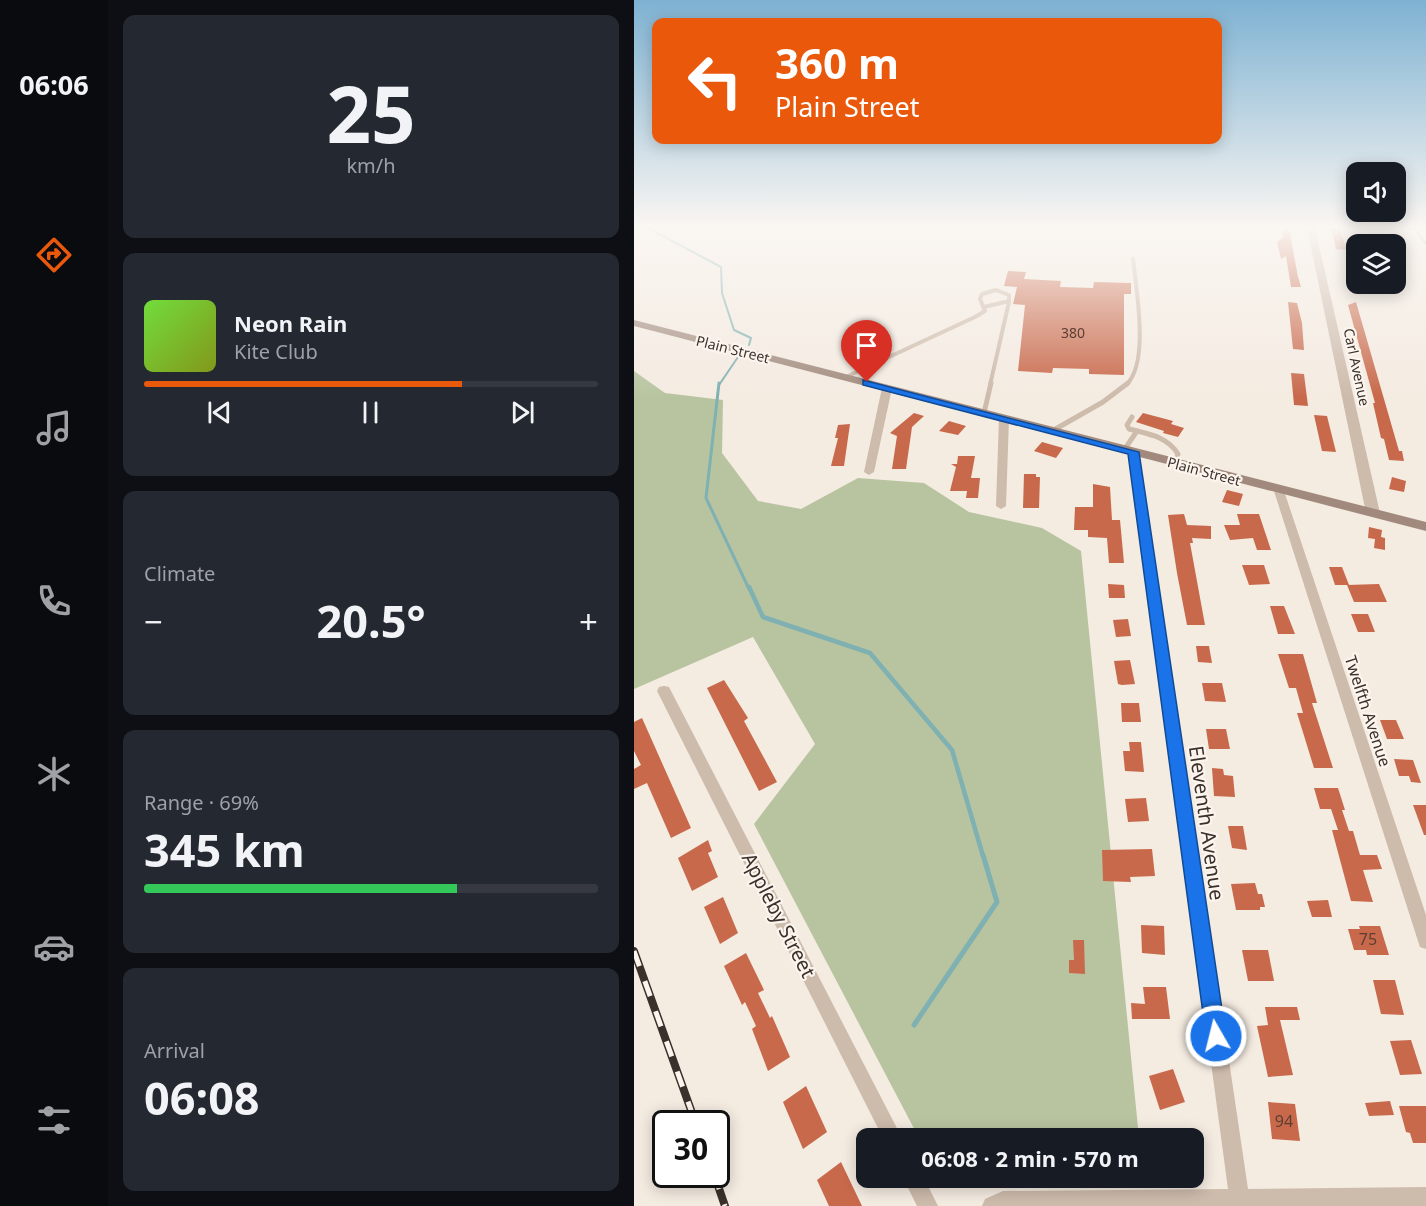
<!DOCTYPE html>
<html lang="en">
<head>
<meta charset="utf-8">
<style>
	:root { --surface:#171b24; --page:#242831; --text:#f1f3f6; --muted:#9ea1a6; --line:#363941; --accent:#ea580c }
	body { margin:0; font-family:"Noto Sans",sans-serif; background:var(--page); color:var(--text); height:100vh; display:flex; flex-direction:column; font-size:22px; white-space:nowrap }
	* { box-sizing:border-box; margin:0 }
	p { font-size:20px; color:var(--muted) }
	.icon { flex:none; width:33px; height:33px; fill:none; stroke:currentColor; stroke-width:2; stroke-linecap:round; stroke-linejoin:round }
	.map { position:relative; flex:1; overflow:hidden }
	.panel { display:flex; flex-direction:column; gap:15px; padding:15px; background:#0d0f14; width:526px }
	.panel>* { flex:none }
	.top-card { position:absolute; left:18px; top:18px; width:570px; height:126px; border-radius:12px; box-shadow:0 3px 15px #0003; background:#ea580c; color:#fff; overflow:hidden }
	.tools { position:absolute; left:712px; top:162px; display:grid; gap:12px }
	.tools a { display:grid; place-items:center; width:60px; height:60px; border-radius:12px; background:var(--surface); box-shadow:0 3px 15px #0003; font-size:30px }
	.speed { position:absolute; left:18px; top:1110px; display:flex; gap:12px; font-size:30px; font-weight:700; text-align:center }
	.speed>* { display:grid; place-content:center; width:78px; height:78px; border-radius:50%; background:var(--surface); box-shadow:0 3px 15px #0003; line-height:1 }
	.speed .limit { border:3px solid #111; border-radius:9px; background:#fff; color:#111 }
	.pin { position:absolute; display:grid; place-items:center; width:51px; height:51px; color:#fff; margin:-62px -26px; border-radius:50% 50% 50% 0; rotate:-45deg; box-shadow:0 0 6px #0007 }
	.pin .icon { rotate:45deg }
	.me { position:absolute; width:66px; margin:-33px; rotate:352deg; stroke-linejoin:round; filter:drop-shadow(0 0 4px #0008) }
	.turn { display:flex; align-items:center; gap:21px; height:126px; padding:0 24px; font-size:27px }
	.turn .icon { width:78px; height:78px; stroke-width:2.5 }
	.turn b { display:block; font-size:42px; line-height:51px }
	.big { font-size:45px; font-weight:700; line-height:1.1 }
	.panel .widget { flex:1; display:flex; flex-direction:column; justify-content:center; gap:9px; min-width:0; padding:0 21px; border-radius:12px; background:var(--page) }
	.panel .dial { align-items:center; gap:0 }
	.dial b { font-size:78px; line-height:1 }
	.song { display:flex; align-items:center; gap:18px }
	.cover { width:72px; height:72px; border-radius:9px; background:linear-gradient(135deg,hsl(100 70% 55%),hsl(70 70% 35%)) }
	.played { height:6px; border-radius:3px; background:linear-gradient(90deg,var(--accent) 70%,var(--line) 70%) }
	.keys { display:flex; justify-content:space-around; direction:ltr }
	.heat { display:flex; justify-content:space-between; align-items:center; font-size:33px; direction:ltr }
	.charge { height:9px; border-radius:4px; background:linear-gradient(90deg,#34c759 69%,var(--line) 0) }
	.trip { position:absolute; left:222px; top:1128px; width:348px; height:60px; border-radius:12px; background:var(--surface); box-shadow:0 3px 15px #0003; font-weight:700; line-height:60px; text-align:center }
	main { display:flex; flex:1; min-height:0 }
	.menu { display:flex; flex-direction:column; width:108px; justify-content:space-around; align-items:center; background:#090b0e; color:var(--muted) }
	.menu .icon { width:42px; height:42px }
	.menu .on { color:var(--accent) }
	.menu b { font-size:27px; color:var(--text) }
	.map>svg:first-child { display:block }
</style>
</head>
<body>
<main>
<nav class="menu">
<b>06:06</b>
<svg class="icon on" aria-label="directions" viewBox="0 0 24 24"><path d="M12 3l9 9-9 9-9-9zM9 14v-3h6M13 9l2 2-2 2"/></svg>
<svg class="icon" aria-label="music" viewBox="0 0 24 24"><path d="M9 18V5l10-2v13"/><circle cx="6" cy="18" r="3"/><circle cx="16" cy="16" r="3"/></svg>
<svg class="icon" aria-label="phone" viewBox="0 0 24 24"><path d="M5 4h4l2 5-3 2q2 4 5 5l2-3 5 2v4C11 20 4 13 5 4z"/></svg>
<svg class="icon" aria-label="climate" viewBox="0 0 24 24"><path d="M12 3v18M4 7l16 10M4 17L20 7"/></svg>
<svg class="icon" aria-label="car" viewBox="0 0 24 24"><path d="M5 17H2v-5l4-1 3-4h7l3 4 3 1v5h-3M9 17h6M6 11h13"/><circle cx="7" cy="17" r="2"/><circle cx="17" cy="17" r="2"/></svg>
<svg class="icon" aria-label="filters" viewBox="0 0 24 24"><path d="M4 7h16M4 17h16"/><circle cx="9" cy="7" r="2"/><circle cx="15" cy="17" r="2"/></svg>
</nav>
<section class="panel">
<div class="widget dial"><b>25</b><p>km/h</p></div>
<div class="widget">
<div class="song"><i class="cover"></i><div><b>Neon Rain</b><p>Kite Club</p></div></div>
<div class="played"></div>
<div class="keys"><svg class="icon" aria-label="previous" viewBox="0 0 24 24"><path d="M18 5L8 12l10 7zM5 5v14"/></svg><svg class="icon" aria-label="pause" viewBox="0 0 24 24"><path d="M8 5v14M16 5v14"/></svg><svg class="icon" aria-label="next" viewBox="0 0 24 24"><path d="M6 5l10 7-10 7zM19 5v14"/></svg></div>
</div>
<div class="widget"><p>Climate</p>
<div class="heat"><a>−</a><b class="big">20.5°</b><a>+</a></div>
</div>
<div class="widget"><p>Range · 69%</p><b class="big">345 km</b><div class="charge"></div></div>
<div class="widget"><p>Arrival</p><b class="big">06:08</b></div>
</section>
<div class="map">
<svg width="792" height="1206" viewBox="0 0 792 1206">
	<rect width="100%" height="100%" fill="#f4ebe1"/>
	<polygon fill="#b8c4a0" points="0,371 31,393 89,400 88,453 124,501 167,509 224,478 290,483 335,512 408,528 447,551 505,1138 285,1138 120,824 181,744 119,637 0,689"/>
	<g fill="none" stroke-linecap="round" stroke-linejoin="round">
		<g stroke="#7fb0b2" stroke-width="2">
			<polyline points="14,228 87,267 88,293 100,330 117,338 115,345"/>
			<polyline points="780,228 792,244"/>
			<polyline points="85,385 104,357"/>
		</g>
		<polyline stroke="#7fb0b2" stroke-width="3" points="85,383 72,498 115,589"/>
		<polyline stroke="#7fb0b2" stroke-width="4.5" points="115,587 129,617 236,653 318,750 349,856"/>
		<polyline stroke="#7fb0b2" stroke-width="5" points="280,1025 363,902 349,855"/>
	</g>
	<g fill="#c8694b">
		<polygon points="697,228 705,228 713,250 702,249"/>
		<polygon points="655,229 664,277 667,287 657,287 652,256 647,259 643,242 649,237 649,230"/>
		<polygon points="374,271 392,272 390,279 427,281 426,287 459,288 460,282 497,283 497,294 490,294 490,375 455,374 455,369 419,368 418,373 384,371 391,305 379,304 383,287 370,286"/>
		<polygon points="654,302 663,303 668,323 670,350 659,349"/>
		<polygon points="722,302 765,451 768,451 770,461 755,460 750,439 747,438 739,403 741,403 714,305"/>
		<polygon points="657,373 670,374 674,406 660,405"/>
		<polygon points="280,413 290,416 278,427 272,469 258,469 263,436 256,433"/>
		<polygon points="509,413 539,421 537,424 550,428 544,437 529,433 530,431 502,422"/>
		<polygon points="680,415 693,416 702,452 688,451"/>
		<polygon points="315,421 332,426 324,435 305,431"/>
		<polygon points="216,424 210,466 197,466 204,438 201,438 204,425"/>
		<polygon points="408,442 429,448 422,458 400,451"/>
		<polygon points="324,456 341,456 337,478 346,478 344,498 332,498 333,491 316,491 322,467 317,464 323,464"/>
		<polygon points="390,474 402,474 402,477 406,477 405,508 389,508"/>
		<polygon points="758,477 772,481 770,492 755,489"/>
		<polygon points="459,484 476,487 478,520 486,520 490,563 475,563 473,538 454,537 454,530 440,530 441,507 459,507"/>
		<polygon points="593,490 609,494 605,506 588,502"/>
		<polygon points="550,514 553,525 577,526 577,539 558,538 559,543 556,543 571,625 553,625 543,573 534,515"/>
		<polygon points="603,514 625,514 637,550 623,550 619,538 596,540 590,525 606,525"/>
		<polygon points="735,527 748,530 747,537 751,538 751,550 740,548 741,539 734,538"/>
		<polygon points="608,565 630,565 636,584 615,585"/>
		<polygon points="695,567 708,567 715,585 701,585"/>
		<polygon points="474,584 490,585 491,598 475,598"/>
		<polygon points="745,584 753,602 720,602 713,585"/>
		<polygon points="636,606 650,606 661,634 644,634"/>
		<polygon points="717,614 734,614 741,632 724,632"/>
		<polygon points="494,619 497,636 482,637 479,620"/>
		<polygon points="562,646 575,646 578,663 564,662"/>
		<polygon points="644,654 669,654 683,703 678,703 699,768 680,768 663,713 669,713 662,688 655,688"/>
		<polygon points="496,660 501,684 488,685 484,684 480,661"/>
		<polygon points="90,680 114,718 110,721 143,782 125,791 73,688"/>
		<polygon points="568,683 588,683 592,702 571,701"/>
		<polygon points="487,703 505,703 507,722 488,722"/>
		<polygon points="8,718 57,828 37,838 13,783 0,789 0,769 7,765 0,751 0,722"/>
		<polygon points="746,720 762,720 770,739 753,739"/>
		<polygon points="572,729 592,729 596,749 575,749"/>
		<polygon points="495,742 507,742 510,772 491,771 489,751 496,751"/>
		<polygon points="760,759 779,760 787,783 777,782 775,776 765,776"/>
		<polygon points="578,768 589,769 590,775 599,776 601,797 580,796"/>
		<polygon points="680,788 704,788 711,810 708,810 715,831 719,831 726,855 743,855 748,869 729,870 739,902 717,901 698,830 704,830 697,809 686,809"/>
		<polygon points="512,798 515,821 494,822 491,799"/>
		<polygon points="779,805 792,805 792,835 790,835"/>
		<polygon points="594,826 609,826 613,850 598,848"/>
		<polygon points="74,840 78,851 74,853 84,877 58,891 44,858"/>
		<polygon points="518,849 521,876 496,877 497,882 469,881 468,850"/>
		<polygon points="621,883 624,894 628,894 631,907 626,907 626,910 602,910 597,884"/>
		<polygon points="89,897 104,933 86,944 70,907"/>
		<polygon points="694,900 698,917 678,917 673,901"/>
		<polygon points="507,925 530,926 531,955 508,953"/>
		<polygon points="725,926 746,926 755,955 733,955 732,950 720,950 714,929 726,929"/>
		<polygon points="439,940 450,940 451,974 435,973 435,960 440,960"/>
		<polygon points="608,950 634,950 640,981 614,981"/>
		<polygon points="112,953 130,990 124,993 136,1018 138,1016 156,1057 134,1071 118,1029 122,1026 111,1002 108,1005 90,966"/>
		<polygon points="739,980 761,980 770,1015 747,1014"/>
		<polygon points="509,987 532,987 536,1019 498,1019 497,1003 511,1004"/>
		<polygon points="631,1007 663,1007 666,1020 646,1020 659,1075 634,1077 623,1026 634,1025"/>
		<polygon points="777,1040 788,1074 766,1075 756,1041"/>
		<polygon points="539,1069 551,1102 526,1110 515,1076"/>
		<polygon points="172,1086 193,1132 169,1149 149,1102"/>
		<polygon points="756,1101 760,1115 735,1116 731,1103"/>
		<polygon points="634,1102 661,1104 666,1141 638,1139"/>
		<polygon points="765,1106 792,1106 792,1143 779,1143 776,1133 772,1132"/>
		<polygon points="207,1162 228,1206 195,1206 183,1180"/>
	</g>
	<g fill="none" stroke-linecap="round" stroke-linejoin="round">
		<g stroke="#cdbbac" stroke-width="4">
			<polyline points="350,307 375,301"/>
			<polyline points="212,377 341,317 351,311 346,299 348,294 362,290 375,295 375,302 356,385"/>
			<path d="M492 385C516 363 502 289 499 259"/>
		</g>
		<g stroke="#cdbbac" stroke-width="5">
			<polyline points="350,413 357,383"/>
			<path d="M498 417 493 425 495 429C514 434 533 436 544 454L541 464"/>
			<polyline points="418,431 469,402 494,383"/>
			<polyline points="490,450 503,431"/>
		</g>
		<g fill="#cdbbac" fill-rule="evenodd">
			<polygon points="253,385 258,388 240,472 235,475 230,472 248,388"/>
			<polygon points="370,415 375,418 372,506 367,509 362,506 365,418"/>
			<polygon points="500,449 505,452 614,1189 792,1187 792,1206 348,1206 351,1199 369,1191 594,1189 495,452"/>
			<polygon points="645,488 650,491 792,915 792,949 786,947 784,941 640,491"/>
			<polygon points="30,686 35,687 268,1138 249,1138 23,691 25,687"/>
			<polygon points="269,1178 290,1178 304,1206 283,1206"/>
		</g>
		<polygon fill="#cdbbac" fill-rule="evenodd" points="673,228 681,228 746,513 739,517 732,513"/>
		<polygon fill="#a18a7d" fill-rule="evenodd" points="0,320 792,522 792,531 0,326"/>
		<defs>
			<g id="rail">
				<polyline points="0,951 62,1124"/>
				<polyline points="80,1174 91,1206"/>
			</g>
		</defs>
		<use href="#rail" stroke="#3b302b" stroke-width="8"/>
		<use href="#rail" stroke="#fbf5ee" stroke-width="5" stroke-dasharray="16" stroke-linecap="butt"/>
	</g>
	<linearGradient id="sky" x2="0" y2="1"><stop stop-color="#7eb2d2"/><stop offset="0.57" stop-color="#faf6f2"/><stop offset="1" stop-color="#faf6f2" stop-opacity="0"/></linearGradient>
	<rect width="792" height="397" fill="url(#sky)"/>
	<polygon fill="#1a73e8" stroke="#114b97" stroke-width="1.5" points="229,380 505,452 592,1036 589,1043 582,1046 575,1043 572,1036 494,454 229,385"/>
	<g text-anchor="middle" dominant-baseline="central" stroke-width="4.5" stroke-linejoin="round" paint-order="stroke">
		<g font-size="14" fill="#5e3e33">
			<text x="439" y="332">380</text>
		</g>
		<g font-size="14" fill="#3b302b" stroke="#fbf5ee">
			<text transform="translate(99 349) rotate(14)">Plain Street</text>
			<text transform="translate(723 367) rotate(78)">Carl Avenue</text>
			<text transform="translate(570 471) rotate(15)">Plain Street</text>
		</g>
		<g font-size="16" fill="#3b302b" stroke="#fbf5ee">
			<text transform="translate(734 711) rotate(72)">Twelfth Avenue</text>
		</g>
		<g font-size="16" fill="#5e3e33">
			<text x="734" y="939">75</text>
			<text x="650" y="1121">94</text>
		</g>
		<g font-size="20" fill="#3b302b" stroke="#fbf5ee">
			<text transform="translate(573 823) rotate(82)">Eleventh Avenue</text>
			<text transform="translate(145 915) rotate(63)">Appleby Street</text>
		</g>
	</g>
</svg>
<div class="tools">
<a><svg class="icon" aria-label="sound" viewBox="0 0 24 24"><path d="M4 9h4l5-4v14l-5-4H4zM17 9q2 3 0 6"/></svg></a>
<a><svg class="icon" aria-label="layers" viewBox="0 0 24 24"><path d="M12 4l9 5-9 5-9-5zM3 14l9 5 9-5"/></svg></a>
</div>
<div class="speed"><div class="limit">30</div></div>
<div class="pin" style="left:233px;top:382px;background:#d93025"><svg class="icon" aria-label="arrive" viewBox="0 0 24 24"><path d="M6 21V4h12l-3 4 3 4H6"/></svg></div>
<svg class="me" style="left:582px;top:1036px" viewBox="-20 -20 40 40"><circle r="17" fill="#1a73e8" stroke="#fff" stroke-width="3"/><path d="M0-11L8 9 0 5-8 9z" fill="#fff"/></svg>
<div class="trip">06:08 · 2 min · 570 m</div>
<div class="top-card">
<div class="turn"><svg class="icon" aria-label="left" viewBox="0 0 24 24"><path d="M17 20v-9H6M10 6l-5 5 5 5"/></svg><div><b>360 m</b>Plain Street</div></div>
</div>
</div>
</main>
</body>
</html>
